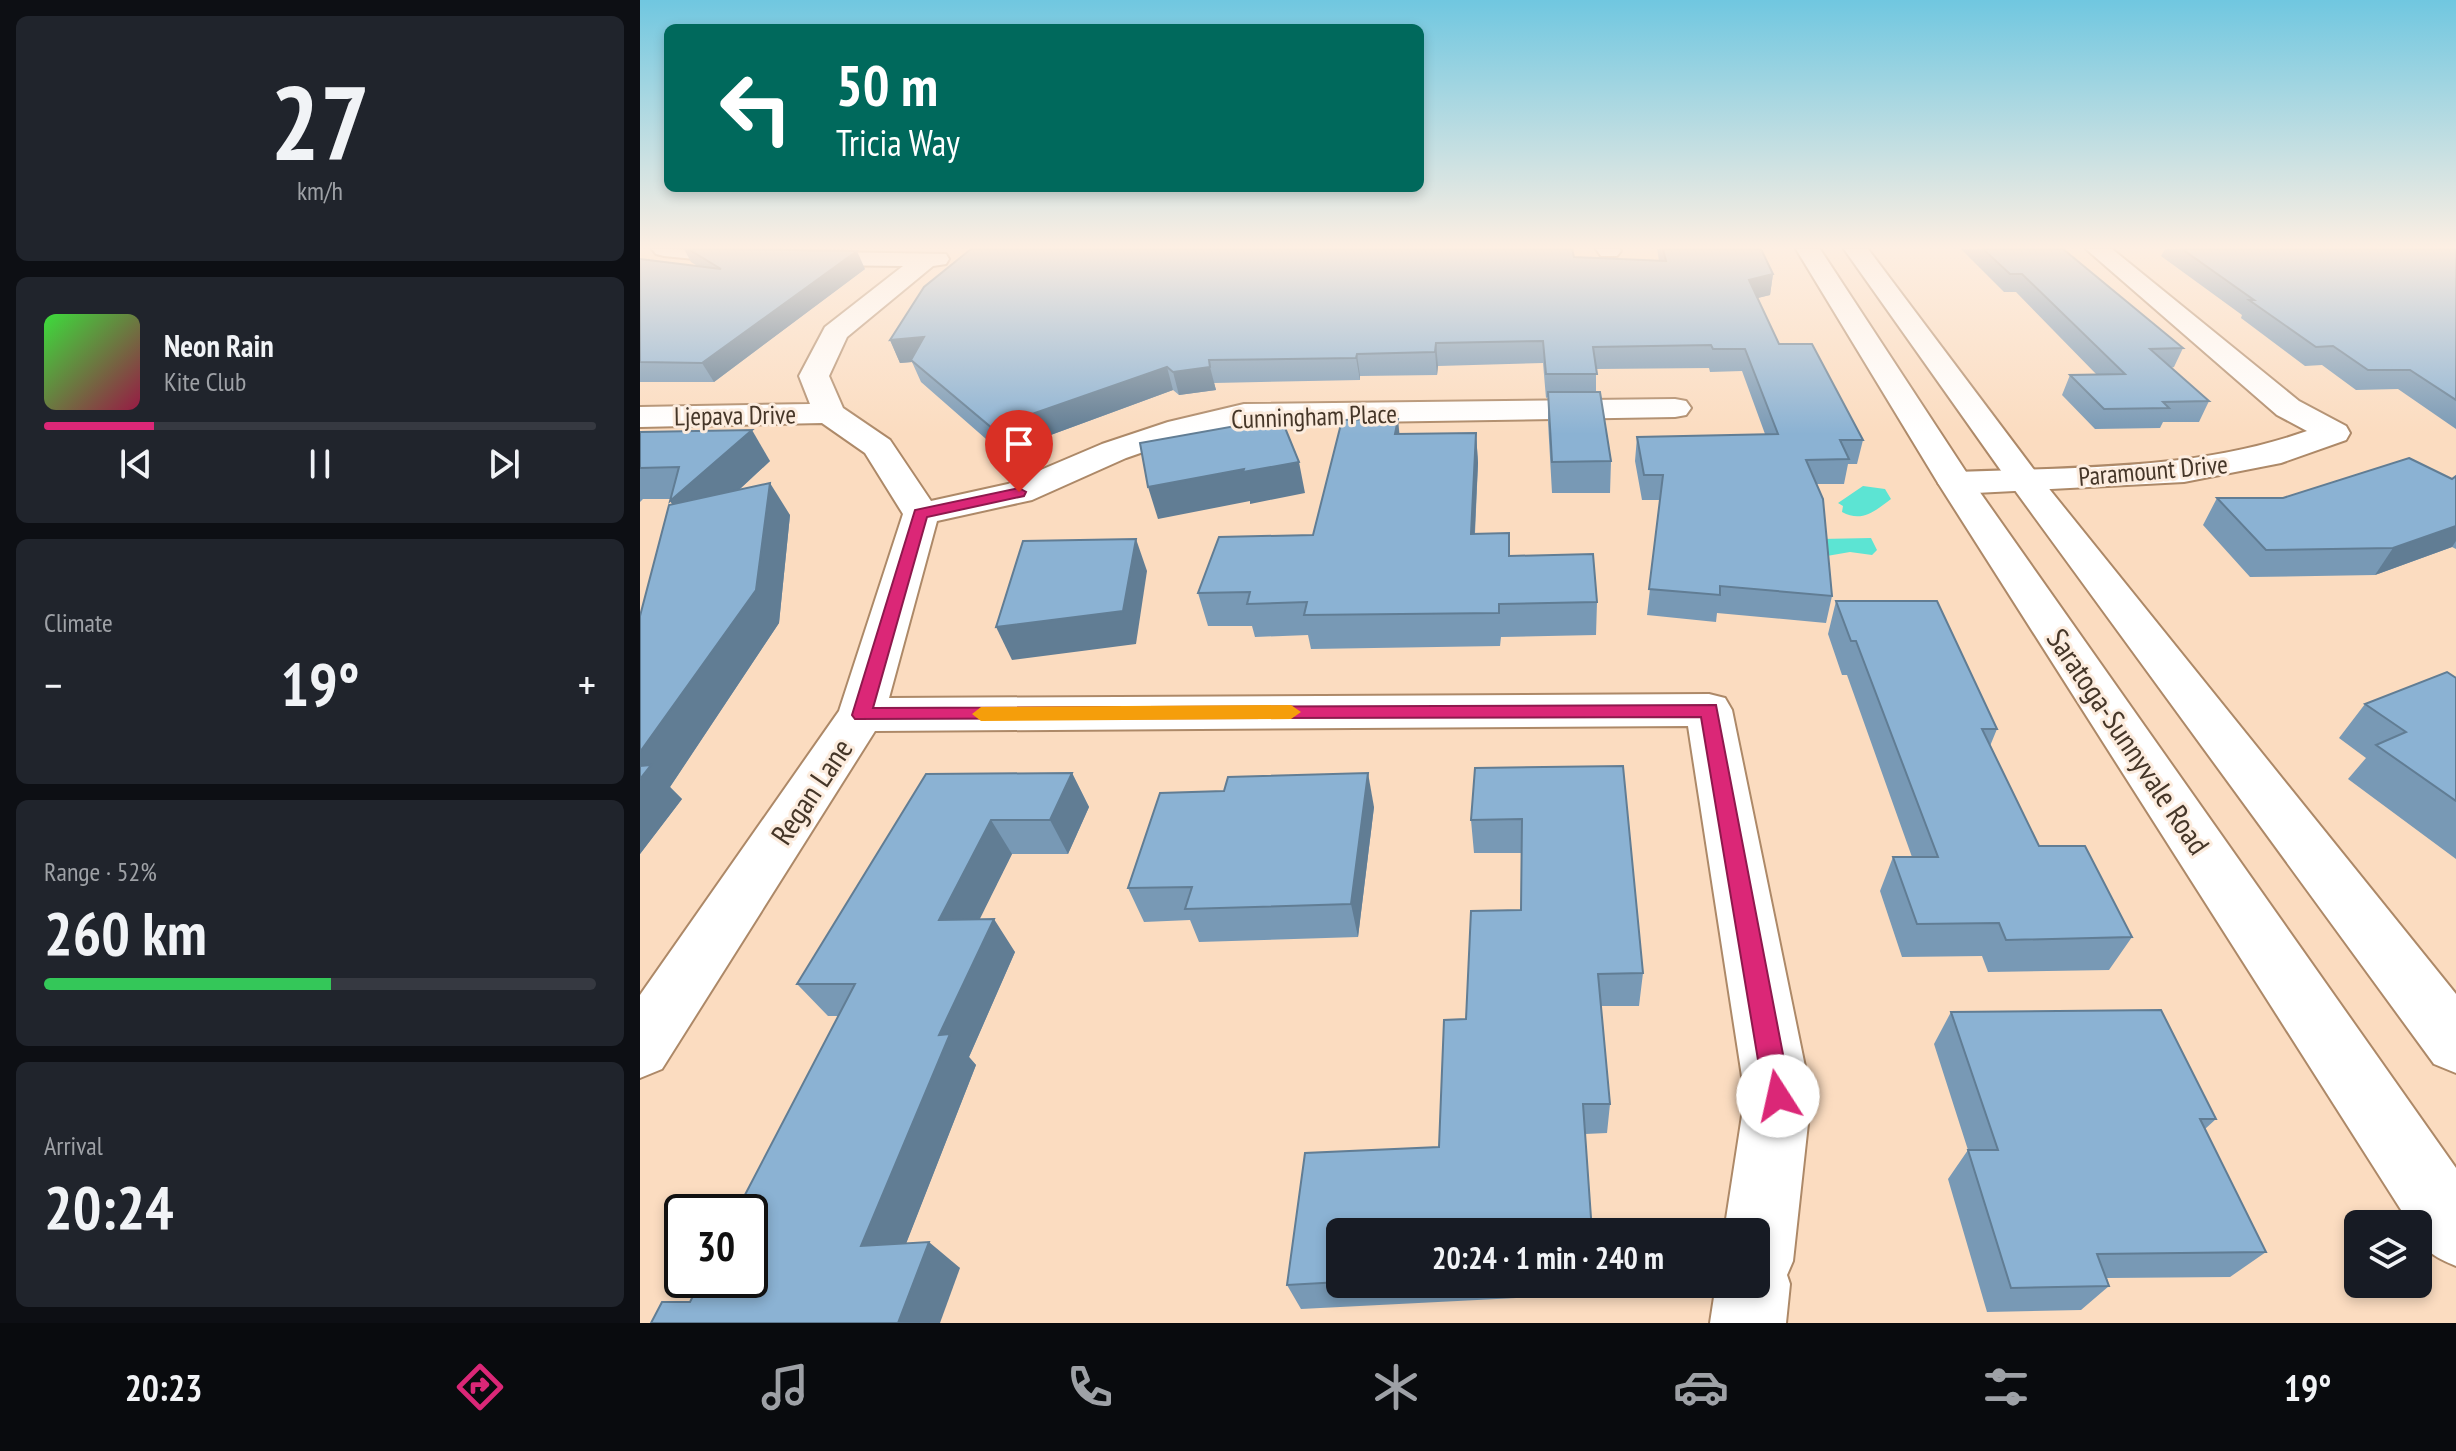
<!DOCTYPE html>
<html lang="en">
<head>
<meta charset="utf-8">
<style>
	:root { --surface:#171b24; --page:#20242c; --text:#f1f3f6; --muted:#9ea1a6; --line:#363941; --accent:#db2777 }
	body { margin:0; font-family:"PT Sans Narrow",sans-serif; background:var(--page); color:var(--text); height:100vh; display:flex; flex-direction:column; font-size:30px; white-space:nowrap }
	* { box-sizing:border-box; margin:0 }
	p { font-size:26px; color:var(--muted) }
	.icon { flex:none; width:44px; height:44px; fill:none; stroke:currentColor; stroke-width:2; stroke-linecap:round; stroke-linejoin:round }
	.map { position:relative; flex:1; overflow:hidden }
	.panel { display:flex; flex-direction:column; gap:16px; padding:16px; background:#0d0f14; width:640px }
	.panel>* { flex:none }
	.guide { position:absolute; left:24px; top:24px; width:760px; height:168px; border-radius:12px; box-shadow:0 4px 12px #0003; background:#00695c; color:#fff; overflow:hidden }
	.controls { position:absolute; left:1704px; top:1210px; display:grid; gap:16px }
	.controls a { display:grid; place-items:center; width:88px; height:88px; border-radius:12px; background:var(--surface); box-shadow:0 4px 12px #0003; font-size:40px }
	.speed { position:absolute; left:24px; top:1194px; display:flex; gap:16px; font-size:40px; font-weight:700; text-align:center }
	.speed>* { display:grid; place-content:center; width:104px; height:104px; border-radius:50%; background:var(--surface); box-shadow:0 4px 12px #0003; line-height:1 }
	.speed .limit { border:4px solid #111; border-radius:12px; background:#fff; color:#111 }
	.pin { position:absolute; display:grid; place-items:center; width:68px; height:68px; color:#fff; margin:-82px -34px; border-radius:50% 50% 50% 0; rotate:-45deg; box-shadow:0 0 8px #0007 }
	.pin .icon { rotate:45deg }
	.me { position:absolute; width:88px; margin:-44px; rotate:350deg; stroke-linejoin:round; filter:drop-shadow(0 0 6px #0008) }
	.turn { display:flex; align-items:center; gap:28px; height:168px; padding:0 40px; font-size:36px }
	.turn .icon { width:104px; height:104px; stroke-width:2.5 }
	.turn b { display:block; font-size:56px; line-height:68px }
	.big { font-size:60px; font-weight:700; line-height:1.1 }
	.panel .card { flex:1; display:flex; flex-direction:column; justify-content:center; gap:12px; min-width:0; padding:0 28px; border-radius:12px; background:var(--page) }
	.panel .dial { align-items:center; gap:0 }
	.dial b { font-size:104px; line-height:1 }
	.song { display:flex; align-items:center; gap:24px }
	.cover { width:96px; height:96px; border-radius:12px; background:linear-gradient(135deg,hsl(120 70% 55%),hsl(340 70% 35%)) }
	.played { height:8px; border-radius:4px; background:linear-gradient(90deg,var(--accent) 20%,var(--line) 20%) }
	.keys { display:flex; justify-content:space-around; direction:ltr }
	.heat { display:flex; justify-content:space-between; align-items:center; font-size:44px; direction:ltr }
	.charge { height:12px; border-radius:6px; background:linear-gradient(90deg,#34c759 52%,var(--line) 0) }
	.trip { position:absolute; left:686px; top:1218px; width:444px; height:80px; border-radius:12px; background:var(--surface); box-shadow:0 4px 12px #0003; font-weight:700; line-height:80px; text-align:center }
	.tabs { display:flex; height:128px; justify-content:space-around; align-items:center; background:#090b0e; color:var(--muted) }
	.tabs .icon { width:56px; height:56px }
	.tabs .current { color:var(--accent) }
	.tabs b { font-size:36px; color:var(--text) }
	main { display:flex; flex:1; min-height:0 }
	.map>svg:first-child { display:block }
</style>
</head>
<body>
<main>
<section class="panel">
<div class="card dial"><b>27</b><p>km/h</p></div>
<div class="card">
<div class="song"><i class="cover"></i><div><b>Neon Rain</b><p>Kite Club</p></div></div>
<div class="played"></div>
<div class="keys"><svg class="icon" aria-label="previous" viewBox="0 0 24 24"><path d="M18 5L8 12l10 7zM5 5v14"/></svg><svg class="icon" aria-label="pause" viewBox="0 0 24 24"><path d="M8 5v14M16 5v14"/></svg><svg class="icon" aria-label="next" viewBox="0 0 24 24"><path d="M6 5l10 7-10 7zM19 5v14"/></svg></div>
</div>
<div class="card"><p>Climate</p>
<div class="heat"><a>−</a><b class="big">19°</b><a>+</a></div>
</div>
<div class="card"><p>Range · 52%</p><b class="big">260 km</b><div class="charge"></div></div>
<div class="card"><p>Arrival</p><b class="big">20:24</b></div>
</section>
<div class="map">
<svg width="1816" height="1323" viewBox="0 0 1816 1323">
	<rect width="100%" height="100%" fill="#fbdcc0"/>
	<g fill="#5ce4d3">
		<path d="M1223 486 1245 489 1251 499C1235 511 1222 523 1202 512L1203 506 1198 503Z"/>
		<polygon points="1231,538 1237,550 1232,555 1210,552 1181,557 1180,539"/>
	</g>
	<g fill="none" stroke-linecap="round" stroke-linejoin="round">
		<defs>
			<g id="minor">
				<polygon points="12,249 306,254 309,259 306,264 293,266 207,337 189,376 203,408 250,440 291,501 368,484 462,444 528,422 604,404 1035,399 1046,401 1051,408 1046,415 1035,417 604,424 549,436 486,458 392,500 297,521 249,698 1069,694 1085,698 1092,710 1171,1096 1153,1261 1147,1275 1150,1284 1146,1323 1070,1323 1076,1284 1116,1284 1116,1232 1084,1232 1105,1096 1048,726 235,731 22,1069 0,1078 0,995 199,711 263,514 225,453 182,423 0,427 0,407 170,404 159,376 185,327 263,266 105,264 24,256 16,254"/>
				<polygon points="956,249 980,249 981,251 977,256 961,256"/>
				<path d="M1446 249H1472L1659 401 1706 426 1710 433 1706 440 1641 463 1544 482 1316 494 1304 490 1298 483 1304 476 1316 472C1434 467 1554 471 1667 431L1637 415Z"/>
			</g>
			<g id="major">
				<path d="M1156 249H1180L1332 481 1816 1168V1266C1795 1257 1778 1250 1778 1224H1770L1298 483Z"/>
				<polygon points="1204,249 1228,249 1398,475 1816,994 1816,1073 1794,1064 1374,489"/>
			</g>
		</defs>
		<use href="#minor" stroke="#ad8968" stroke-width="4"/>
		<use href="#major" stroke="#ad8968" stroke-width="4"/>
		<use href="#minor" fill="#fff" fill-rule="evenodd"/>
		<use href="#major" fill="#fff" fill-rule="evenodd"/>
	</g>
	<g fill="#7899b5">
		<polygon points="44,249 85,249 225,269 74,382 0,382 0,259 59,267 51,262"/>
		<polygon points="1017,249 1121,249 1133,274 1130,295 1117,298 1139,344 1223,440 1217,464 1208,464 1204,484 1176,484 1192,596 1186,623 1077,613 1076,622 1007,615 1020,500 1002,500 995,461 997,437 1125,434 1102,371 1070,372 1069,368 956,369 956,392 971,461 970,493 912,493 908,422 908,397 906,398 903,363 798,366 797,375 720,376 720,380 574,383 576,390 539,395 533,390 362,453 281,382 272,362 260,363 250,340 934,257 1019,261"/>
		<polygon points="1321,249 1423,249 1543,348 1534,367 1531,368 1569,401 1559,422 1523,422 1520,428 1455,429 1422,395 1430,375 1457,375 1376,292 1364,292"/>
		<polygon points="1525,249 1816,249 1816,429 1758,389 1716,390 1682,365 1665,366 1601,318 1602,315 1521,256"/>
		<polygon points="0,432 130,461 99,490 150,515 139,623 30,787 42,799 0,854 0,616 32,504 31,499 3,499 0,502"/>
		<polygon points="836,433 838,463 835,534 870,556 957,602 956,635 861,637 860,646 671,649 668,635 615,637 612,626 568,626 558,593 673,535 759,434"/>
		<polygon points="1816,476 1816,549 1812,547 1735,575 1610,577 1563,525 1577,498 1643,498 1812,479"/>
		<polygon points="1196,601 1357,729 1350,746 1399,846 1492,937 1469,970 1348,972 1342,956 1262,957 1240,891 1253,857 1272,857 1207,675 1202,675 1188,634"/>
		<polygon points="1816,678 1816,859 1708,779 1726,758 1699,738 1725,704"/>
		<polygon points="983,766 1003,973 999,1006 961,1006 970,1104 967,1133 945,1134 952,1232 700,1232 700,1284 953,1284 952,1294 661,1309 647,1285 665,1153 799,1147 804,1020 826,1019 831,911 881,910 882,853 834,853 831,820 835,768"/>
		<polygon points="432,773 449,807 428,854 372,854 339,919 375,952 329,1057 336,1065 266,1243 320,1268 50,1302 199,1016 188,1016 157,984 286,774"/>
		<polygon points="584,791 734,807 718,937 559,942 550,920 504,922 488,888"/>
		<polygon points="1311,1012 1576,1119 1565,1129 1626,1252 1590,1277 1467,1278 1469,1286 1441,1310 1347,1312 1308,1179 1328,1150 1294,1044"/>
	</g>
	<g fill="#617d94">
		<polygon points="217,251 225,269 74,382 62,363"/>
		<polygon points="1133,274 1130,295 1106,301 1109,280"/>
		<polygon points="284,337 271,360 272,362 260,363 250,340"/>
		<polygon points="796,343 798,366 797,375 795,352"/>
		<polygon points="717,354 720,376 720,380 716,358"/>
		<polygon points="527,367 533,390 362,453 352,428"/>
		<polygon points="570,367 576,390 539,395 533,372"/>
		<polygon points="758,419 761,450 755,434"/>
		<polygon points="112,430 130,461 52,533 30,501"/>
		<polygon points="836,433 838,463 833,566 831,534"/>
		<polygon points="659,462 665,493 610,504 610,501 518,519 508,487 604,469"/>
		<polygon points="130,483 150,515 139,623 30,787 42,799 0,854 0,752"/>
		<polygon points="1816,526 1816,541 1812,547 1735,575 1753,548"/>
		<polygon points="496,539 507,571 496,644 372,660 356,627"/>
		<polygon points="432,773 449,807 428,854 410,820"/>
		<polygon points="728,773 734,807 718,937 711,904"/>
		<polygon points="351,820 372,854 323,953 299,920"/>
		<polygon points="354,919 375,952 329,1057 336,1065 255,1272 221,1246 299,1035"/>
		<polygon points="289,1242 320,1268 300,1323 258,1323"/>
	</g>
	<g fill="#8bb2d3" stroke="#617d94" stroke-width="2">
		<polygon points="48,249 85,249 217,251 62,363 0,362 0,259 81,269"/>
		<polygon points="331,249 932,249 934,257 1026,261 1023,249 1121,249 1133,274 1109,280 1139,344 1172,344 1223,440 1200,440 1209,459 1166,460 1183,499 1192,596 1080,586 1080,595 1009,589 1023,475 1004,475 997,437 1138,434 1105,349 1073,349 1071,345 953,347 957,374 906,374 903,341 796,343 795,352 717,354 716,358 569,360 570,367 533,372 527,367 352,428 271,360 284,337 250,340 284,287"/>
		<polygon points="1343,249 1423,249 1543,348 1510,349 1569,401 1523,402 1529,408 1464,409 1430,375 1485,374 1382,274 1370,274"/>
		<polygon points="1542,249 1816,249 1816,400 1770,370 1728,370 1693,346 1676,347 1609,300 1614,300"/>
		<polygon points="908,392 960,392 971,461 912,462"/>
		<polygon points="641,418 659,462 603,472 604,469 508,487 500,443"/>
		<polygon points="758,419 755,434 836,433 831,534 869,533 869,556 953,554 957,602 859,604 859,613 664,615 667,602 607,604 610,592 558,593 579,537 673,535 702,420"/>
		<polygon points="112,430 30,501 39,467 0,468 0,432"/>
		<polygon points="1769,458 1812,479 1816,476 1816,526 1753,548 1626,550 1577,498 1643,498"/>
		<polygon points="130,483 116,590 0,752 0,616 29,505"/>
		<polygon points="496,539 483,611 356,627 383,541"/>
		<polygon points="1196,601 1297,601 1357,729 1342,729 1399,846 1445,846 1492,937 1366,940 1359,923 1277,924 1253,857 1298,857 1216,641 1211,641"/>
		<polygon points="1807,672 1816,678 1816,801 1736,745 1766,732 1725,704"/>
		<polygon points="11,765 0,779 0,766"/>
		<polygon points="983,766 1003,973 958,974 970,1104 943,1104 952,1232 700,1232 700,1282 647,1285 665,1153 799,1147 804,1020 826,1019 831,911 881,910 882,819 831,820 835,768"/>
		<polygon points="432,773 410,820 351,820 299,920 354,919 299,1035 310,1034 221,1246 289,1242 258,1323 11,1323 22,1302 50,1302 61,1280 110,1280 110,1212 96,1212 215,984 157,984 286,774"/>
		<polygon points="728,773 711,904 545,909 552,887 488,888 520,793 584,791 588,777"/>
		<polygon points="1521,1010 1576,1119 1560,1119 1626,1252 1457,1254 1469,1286 1371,1288 1328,1150 1358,1150 1311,1012"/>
	</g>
	<linearGradient id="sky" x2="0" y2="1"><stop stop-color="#70c7e0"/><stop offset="0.57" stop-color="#fdefe3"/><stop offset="1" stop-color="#fdefe3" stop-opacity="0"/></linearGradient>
	<rect width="1816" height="434" fill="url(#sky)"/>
	<polygon fill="#db2777" stroke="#8e194d" stroke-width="2" points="379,488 386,492 384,496 287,517 233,708 1076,705 1151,1096 1147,1105 1138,1109 1128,1105 1124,1096 1061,717 215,719 212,715 275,510"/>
	<polygon fill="#f59e0b" points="651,705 661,712 651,719 341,721 332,714 341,707"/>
	<g text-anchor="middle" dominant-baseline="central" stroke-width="6" stroke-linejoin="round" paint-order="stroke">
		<g font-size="26" fill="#453628" stroke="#fcecde">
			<text transform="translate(95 415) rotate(-1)">Ljepava Drive</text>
			<text transform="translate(674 416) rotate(-2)">Cunningham Place</text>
			<text transform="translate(1513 470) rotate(-5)">Paramount Drive</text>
		</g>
		<g font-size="30" fill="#453628" stroke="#fcecde">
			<text transform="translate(1489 741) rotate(56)">Saratoga-Sunnyvale Road</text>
			<text transform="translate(171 791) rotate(-56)">Regan Lane</text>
		</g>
	</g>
</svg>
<div class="controls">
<a><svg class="icon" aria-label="layers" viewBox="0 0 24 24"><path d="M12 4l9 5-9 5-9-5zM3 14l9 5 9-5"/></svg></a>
</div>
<div class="speed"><div class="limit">30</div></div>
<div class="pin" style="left:379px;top:492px;background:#d93025"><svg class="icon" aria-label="arrive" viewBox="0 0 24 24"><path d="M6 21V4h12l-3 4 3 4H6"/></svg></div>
<svg class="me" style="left:1138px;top:1096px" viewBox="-20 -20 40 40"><circle r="19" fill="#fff"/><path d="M0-13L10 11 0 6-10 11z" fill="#db2777"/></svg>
<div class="trip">20:24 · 1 min · 240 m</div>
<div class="guide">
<div class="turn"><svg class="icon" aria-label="left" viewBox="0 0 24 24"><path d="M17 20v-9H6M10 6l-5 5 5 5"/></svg><div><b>50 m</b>Tricia Way</div></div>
</div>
</div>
</main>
<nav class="tabs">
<b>20:23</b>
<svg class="icon current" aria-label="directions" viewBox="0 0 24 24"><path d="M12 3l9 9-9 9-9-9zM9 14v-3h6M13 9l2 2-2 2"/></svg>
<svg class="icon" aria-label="music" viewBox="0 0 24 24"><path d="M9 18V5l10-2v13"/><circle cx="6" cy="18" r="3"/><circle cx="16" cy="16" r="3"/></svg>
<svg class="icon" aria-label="phone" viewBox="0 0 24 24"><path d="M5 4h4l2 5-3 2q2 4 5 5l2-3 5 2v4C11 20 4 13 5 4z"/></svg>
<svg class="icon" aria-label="climate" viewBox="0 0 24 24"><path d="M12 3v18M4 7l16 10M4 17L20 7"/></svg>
<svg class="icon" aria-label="car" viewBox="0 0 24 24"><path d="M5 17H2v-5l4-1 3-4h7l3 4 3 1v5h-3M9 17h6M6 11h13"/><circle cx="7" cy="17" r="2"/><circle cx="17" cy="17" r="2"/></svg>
<svg class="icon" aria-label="filters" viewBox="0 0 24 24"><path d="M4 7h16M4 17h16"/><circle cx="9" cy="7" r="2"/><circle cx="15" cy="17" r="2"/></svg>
<b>19°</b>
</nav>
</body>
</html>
